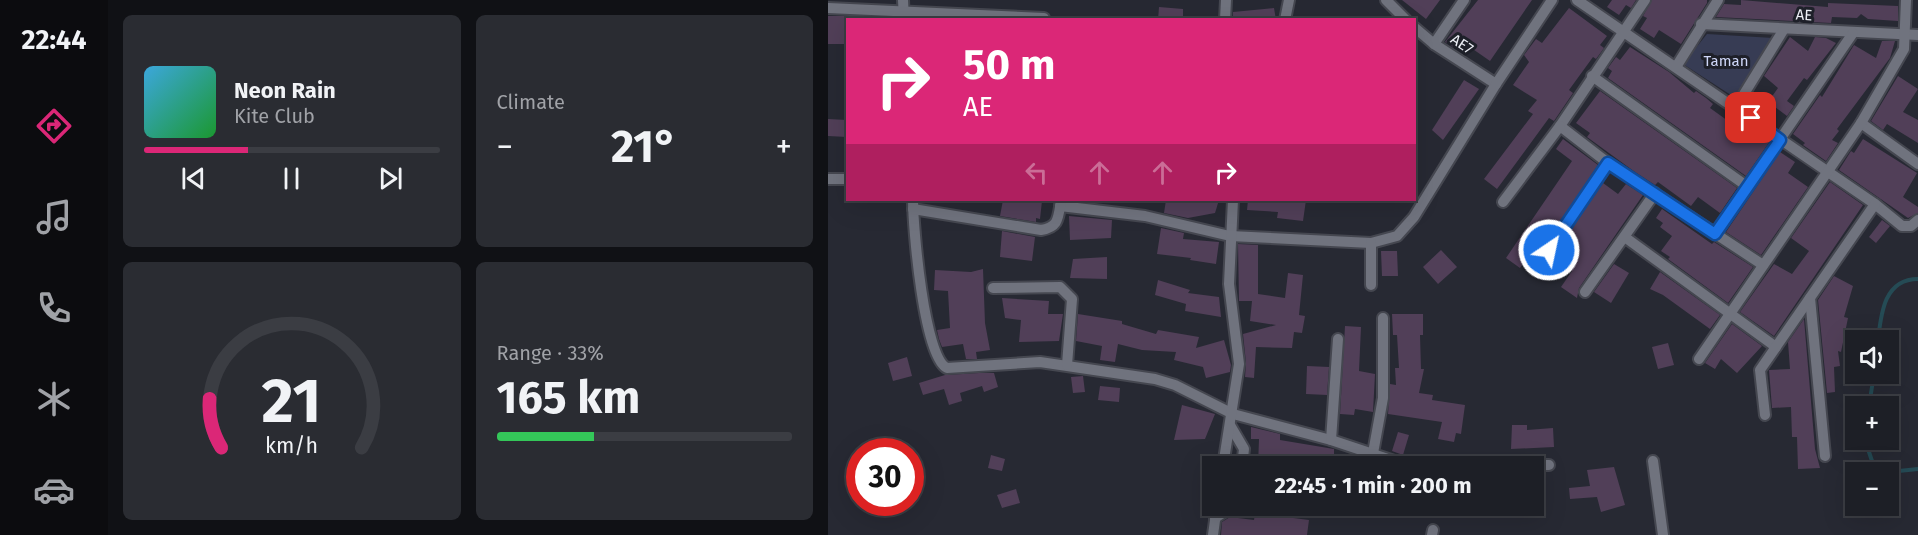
<!DOCTYPE html>
<html lang="en">
<head>
<meta charset="utf-8">
<style>
	:root { --surface:#1d1f26; --page:#2a2c32; --text:#f1f3f6; --muted:#a0a2a7; --line:#3b3d43; --accent:#db2777 }
	body { margin:0; font-family:"Fira Sans",sans-serif; background:var(--page); color:var(--text); height:100vh; display:flex; flex-direction:column; font-size:22px; white-space:nowrap }
	* { box-sizing:border-box; margin:0 }
	p { font-size:20px; color:var(--muted) }
	.icon { flex:none; width:33px; height:33px; fill:none; stroke:currentColor; stroke-width:2; stroke-linecap:round; stroke-linejoin:round }
	.map { position:relative; flex:1; overflow:hidden }
	.details { display:flex; flex-direction:column; gap:15px; padding:15px; background:#101115; width:720px }
	.details>* { flex:none }
	.guide { position:absolute; left:18px; top:18px; width:570px; height:183px; border-radius:0px; box-shadow:0 6px 24px #0002,0 0 0 2px var(--line); background:#db2777; color:#fff; overflow:hidden }
	.tools { position:absolute; left:1017px; top:330px; display:grid; gap:12px }
	.tools a { display:grid; place-items:center; width:54px; height:54px; border-radius:0px; background:var(--surface); box-shadow:0 6px 24px #0002,0 0 0 2px var(--line); font-size:30px }
	.speed { position:absolute; left:18px; top:438px; display:flex; gap:12px; font-size:30px; font-weight:700; text-align:center }
	.speed>* { display:grid; place-content:center; width:78px; height:78px; border-radius:50%; background:var(--surface); box-shadow:0 6px 24px #0002,0 0 0 2px var(--line); line-height:1 }
	.speed .limit { border:9px solid #d22; background:#fff; color:#111 }
	.pin { position:absolute; display:grid; place-items:center; width:51px; height:51px; color:#fff; margin:-26px; border-radius:12px; box-shadow:0 3px 9px #0006 }
	.me { position:absolute; width:66px; margin:-33px; rotate:34deg; stroke-linejoin:round; filter:drop-shadow(0 0 4px #0008) }
	.turn { display:flex; align-items:center; gap:21px; height:126px; padding:0 18px; font-size:27px }
	.turn .icon { width:78px; height:78px; stroke-width:2.5 }
	.turn b { display:block; font-size:42px; line-height:51px }
	.lanes { display:flex; align-items:center; height:57px; padding:0 18px; background:#0003; justify-content:center; gap:30px; direction:ltr }
	.lanes .off { opacity:.35 }
	.big { font-size:45px; font-weight:700; line-height:1.1 }
	.details .widget { flex:1; display:flex; flex-direction:column; justify-content:center; gap:9px; min-width:0; padding:0 21px; border-radius:9px; background:var(--page) }
	.details .dial { align-items:center; gap:0 }
	.dial svg { height:156px; overflow:visible; fill:none; stroke:var(--line); stroke-width:7; stroke-linecap:round; text-anchor:middle }
	.dial text { fill:var(--text); stroke:none }
	.song { display:flex; align-items:center; gap:18px }
	.cover { width:72px; height:72px; border-radius:9px; background:linear-gradient(135deg,hsl(200 70% 55%),hsl(130 70% 35%)) }
	.played { height:6px; border-radius:3px; background:linear-gradient(90deg,var(--accent) 35%,var(--line) 35%) }
	.keys { display:flex; justify-content:space-around; direction:ltr }
	.heat { display:flex; justify-content:space-between; align-items:center; font-size:33px; direction:ltr }
	.charge { height:9px; border-radius:4px; background:linear-gradient(90deg,#34c759 33%,var(--line) 0) }
	.details .tiles { flex:1; display:grid; gap:15px; grid-template-columns:repeat(2,1fr) }
	.trip { position:absolute; left:374px; top:456px; width:342px; height:60px; border-radius:0px; background:var(--surface); box-shadow:0 6px 24px #0002,0 0 0 2px var(--line); font-weight:700; line-height:60px; text-align:center }
	main { display:flex; flex:1; min-height:0 }
	.tabs { display:flex; flex-direction:column; width:108px; justify-content:space-around; align-items:center; background:#0c0c0f; color:var(--muted) }
	.tabs .icon { width:42px; height:42px }
	.tabs .active { color:var(--accent) }
	.tabs b { font-size:27px; color:var(--text) }
	.map>svg:first-child { display:block }
</style>
</head>
<body>
<main>
<nav class="tabs">
<b>22:44</b>
<svg class="icon active" aria-label="directions" viewBox="0 0 24 24"><path d="M12 3l9 9-9 9-9-9zM9 14v-3h6M13 9l2 2-2 2"/></svg>
<svg class="icon" aria-label="music" viewBox="0 0 24 24"><path d="M9 18V5l10-2v13"/><circle cx="6" cy="18" r="3"/><circle cx="16" cy="16" r="3"/></svg>
<svg class="icon" aria-label="phone" viewBox="0 0 24 24"><path d="M5 4h4l2 5-3 2q2 4 5 5l2-3 5 2v4C11 20 4 13 5 4z"/></svg>
<svg class="icon" aria-label="climate" viewBox="0 0 24 24"><path d="M12 3v18M4 7l16 10M4 17L20 7"/></svg>
<svg class="icon" aria-label="car" viewBox="0 0 24 24"><path d="M5 17H2v-5l4-1 3-4h7l3 4 3 1v5h-3M9 17h6M6 11h13"/><circle cx="7" cy="17" r="2"/><circle cx="17" cy="17" r="2"/></svg>
</nav>
<section class="details">
<div class="tiles">
<div class="widget">
<div class="song"><i class="cover"></i><div><b>Neon Rain</b><p>Kite Club</p></div></div>
<div class="played"></div>
<div class="keys"><svg class="icon" aria-label="previous" viewBox="0 0 24 24"><path d="M18 5L8 12l10 7zM5 5v14"/></svg><svg class="icon" aria-label="pause" viewBox="0 0 24 24"><path d="M8 5v14M16 5v14"/></svg><svg class="icon" aria-label="next" viewBox="0 0 24 24"><path d="M6 5l10 7-10 7zM19 5v14"/></svg></div>
</div>
<div class="widget"><p>Climate</p>
<div class="heat"><a>−</a><b class="big">21°</b><a>+</a></div>
</div>
<div class="widget dial"><svg viewBox="0 0 100 80">
<path d="M14 69A42 42 0 1 1 86 69"/>
<path d="M14 69A42 42 0 0 1 8 44" stroke="#db2777"/>
<text x="50" y="56" font-size="32" font-weight="700">21</text>
<text x="50" y="72" font-size="11">km/h</text>
</svg></div>
<div class="widget"><p>Range · 33%</p><b class="big">165 km</b><div class="charge"></div></div>
</div>
</section>
<div class="map">
<svg width="1090" height="535" viewBox="0 0 1090 535">
	<rect width="100%" height="100%" fill="#272933"/>
	<polygon fill="#373c54" points="879,34 945,38 906,97 855,64"/>
	<g fill="none" stroke-linecap="round" stroke-linejoin="round">
		<g stroke="#254b55" stroke-width="4">
			<path d="M1050 340C1053 314 1056 279 1090 279"/>
			<polyline points="1041,406 1046,374"/>
			<polyline points="1037,440 1044,461 1061,472 1090,469"/>
		</g>
	</g>
	<g fill="#513f58">
		<polygon points="574,0 612,0 598,19"/>
		<polygon points="650,0 704,0 662,61 639,45 633,52 617,42"/>
		<polygon points="784,0 808,0 803,8 798,5 791,15 779,7"/>
		<polygon points="824,0 879,0 879,3 853,44 831,30 826,38 812,29 819,18 815,16"/>
		<polygon points="913,0 1000,7 1000,3 1070,6 1070,21 1040,19 1033,14 1029,18 1004,17 1003,23 888,17 896,4 913,5"/>
		<polygon points="331,7 355,9 355,20 330,20"/>
		<polygon points="446,8 448,20 405,20 405,12"/>
		<polygon points="741,8 779,36 772,45 776,48 768,59 765,57 741,90 745,93 726,121 721,118 669,189 656,179 705,114 700,111 709,100 685,85 701,62 696,55 708,39 714,43"/>
		<rect x="0" y="16" width="20" height="28"/>
		<polygon points="962,37 980,51 987,37 998,38 1008,43 979,80 976,78 959,101 966,106 959,116 940,102 950,88 936,76"/>
		<polygon points="1054,41 1067,41 1062,58 1009,129 1011,131 1004,140 1010,143 998,161 975,145 977,143 965,134 992,95 994,97 1026,45 1048,58"/>
		<polygon points="802,47 841,72 866,93 868,91 878,98 885,104 882,108 914,131 919,125 942,141 918,176 780,78 784,71 780,68 788,57 792,60"/>
		<polygon points="1070,76 1090,89 1075,112 1090,120 1090,143 1059,124 1055,130 1043,121"/>
		<polygon points="636,80 651,89 615,140 604,130"/>
		<polygon points="772,91 909,188 892,213 870,197 863,206 830,182 827,185 807,172 759,137 762,133 748,123"/>
		<polygon points="0,119 19,120 19,137 0,136"/>
		<polygon points="735,139 770,165 714,249 707,247 692,268 678,258 744,161 728,149"/>
		<polygon points="1035,139 1089,173 1075,197 1090,207 1090,213 1080,218 1011,170 1023,151 1026,153"/>
		<polygon points="952,152 967,162 960,173 980,187 933,255 898,232"/>
		<polygon points="1002,182 1035,205 946,336 912,312 946,264 964,274 981,251 963,238"/>
		<polygon points="775,183 790,194 798,184 815,195 751,288 749,298 733,287 744,271 724,257"/>
		<polygon points="175,200 214,201 212,219 208,218 208,222 172,216"/>
		<polygon points="338,200 391,200 387,213 360,218 336,213"/>
		<polygon points="420,200 478,200 475,221 449,218 450,212 419,210"/>
		<polygon points="834,209 884,244 886,242 925,267 900,303 840,259 842,257 833,251 844,236 832,227 835,223 828,218"/>
		<polygon points="241,216 284,220 283,238 242,240"/>
		<polygon points="1054,220 1062,226 1048,243 1041,237"/>
		<polygon points="333,228 356,233 355,239 391,242 388,264 362,260 363,258 329,254"/>
		<polygon points="174,231 207,237 204,261 172,257"/>
		<polygon points="410,244 430,245 430,294 457,298 460,273 475,275 471,315 477,316 474,333 466,332 464,348 428,347 426,378 417,377 418,363 415,334 448,325 422,321 424,301 411,301"/>
		<polygon points="613,250 629,267 610,284 595,267"/>
		<polygon points="553,251 569,251 570,276 554,276"/>
		<polygon points="279,257 279,279 242,278 245,259"/>
		<polygon points="786,264 801,273 783,303 766,292"/>
		<polygon points="155,269 157,323 162,350 148,352 149,359 138,359 135,344 114,347 111,339 109,330 122,328 120,291 106,290 107,270 143,272"/>
		<polygon points="832,272 892,315 882,329 835,295 822,289"/>
		<polygon points="1006,276 1025,286 1016,317 1020,318 1013,352 1010,351 1012,366 1006,367 1007,392 999,393 990,300"/>
		<polygon points="330,280 362,290 360,293 391,297 393,317 357,311 358,304 327,295"/>
		<polygon points="174,298 221,301 220,314 235,314 231,341 191,342 193,320 177,318"/>
		<polygon points="250,314 294,321 294,324 328,334 330,330 371,337 368,348 396,340 403,365 402,372 378,378 375,367 346,360 348,352 314,350 290,344 287,362 272,360 274,346 248,341"/>
		<polygon points="564,314 595,314 595,335 592,335 593,369 596,369 591,393 605,395 604,400 637,405 633,434 628,433 626,442 610,439 614,422 560,414 562,384 568,385 567,368 571,368 569,335 565,335"/>
		<polygon points="976,319 987,449 992,468 970,469 969,437 964,437 963,407 944,408 941,370 962,369 960,342"/>
		<polygon points="904,324 934,346 909,373 893,359 887,369 877,363"/>
		<polygon points="517,326 533,327 531,371 547,374 545,412 527,409 526,415 512,414"/>
		<polygon points="840,343 846,365 830,369 824,347"/>
		<polygon points="79,357 84,376 65,381 60,363"/>
		<polygon points="479,366 501,367 499,395 478,394"/>
		<polygon points="151,373 166,373 170,387 156,392 154,386 132,393 134,401 121,405 116,389 95,395 91,383 117,375"/>
		<polygon points="255,376 257,392 245,393 243,377"/>
		<polygon points="272,386 292,388 291,402 270,400"/>
		<polygon points="354,405 387,414 377,439 346,440"/>
		<polygon points="684,425 699,425 699,430 725,428 726,447 683,449"/>
		<polygon points="423,427 452,434 452,440 506,449 506,466 430,466 431,439 423,439"/>
		<polygon points="570,432 581,435 575,455 564,451"/>
		<polygon points="163,455 177,459 174,471 160,468"/>
		<polygon points="786,467 797,505 773,512 769,497 742,499 741,488 762,486 759,470"/>
		<polygon points="188,489 192,503 174,508 169,495"/>
		<polygon points="427,513 481,520 479,535 393,535 394,522 402,517 426,520"/>
	</g>
	<g fill="none" stroke-linecap="round" stroke-linejoin="round">
		<defs>
			<g id="street">
				<polyline points="75,0 76,20"/>
				<polyline points="558,0 578,20"/>
				<polyline points="749,0 1047,204 1074,226 1083,226 1090,220"/>
				<polyline points="817,0 732,126 780,163 935,265"/>
				<polyline points="0,8 216,18"/>
				<polyline points="397,20 398,0"/>
				<polyline points="457,20 461,0"/>
				<polyline points="873,24 1090,35"/>
				<polyline points="586,27 606,44 668,84"/>
				<polyline points="606,44 636,0"/>
				<polyline points="848,67 890,0"/>
				<polyline points="764,76 920,187"/>
				<polyline points="908,107 956,29"/>
				<polyline points="1033,123 1090,164"/>
				<polyline points="0,179 20,179"/>
				<path d="M85 200C85 227 96 358 119 368L212 362 327 379 347 385 405 414 503 440 578 465H721"/>
				<polyline points="675,202 732,126"/>
				<polyline points="232,206 317,216 402,236 543,243 569,236 586,217 668,84 724,0"/>
				<path d="M85 209 213 230C231 227 230 218 233 201"/>
				<polyline points="887,234 1025,33"/>
				<polyline points="798,238 948,347"/>
				<polyline points="721,250 780,163"/>
				<polyline points="543,285 543,243"/>
				<polyline points="165,288 232,287 244,299 239,365"/>
				<polyline points="757,292 827,193"/>
				<polyline points="982,298 997,456"/>
				<polyline points="871,359 1033,123 1076,49 1078,0"/>
				<polyline points="937,415 932,370 1047,204"/>
				<polyline points="402,425 416,449 414,466"/>
				<polyline points="503,440 510,339"/>
				<polyline points="545,453 555,398 555,318"/>
				<polyline points="825,461 835,535"/>
				<polyline points="395,466 411,364 401,284 405,200"/>
				<polyline points="387,518 405,506"/>
				<polyline points="385,535 389,506"/>
				<polyline points="604,535 605,530"/>
			</g>
		</defs>
		<use href="#street" stroke="#454750" stroke-width="14"/>
		<use href="#street" stroke="#70737e" stroke-width="10"/>
	</g>
	<g fill="none" stroke-linecap="round" stroke-linejoin="round">
		<defs>
			<polyline id="route" points="721,250 780,163 887,234 952,140 923,118"/>
		</defs>
		<use href="#route" stroke="#114b97" stroke-width="15"/>
		<use href="#route" stroke="#1a73e8" stroke-width="10"/>
	</g>
	<g text-anchor="middle" dominant-baseline="central" stroke-width="6" stroke-linejoin="round" paint-order="stroke">
		<g font-size="15" fill="#edeff6" stroke="#1e2029">
			<text transform="translate(976 15) rotate(3)">AE</text>
			<text transform="translate(634 44) rotate(33)">AE7</text>
		</g>
		<g font-size="15" fill="#cfd7f8" stroke="#1e2029">
			<text x="898" y="61">Taman</text>
		</g>
	</g>
</svg>
<div class="tools">
<a><svg class="icon" aria-label="sound" viewBox="0 0 24 24"><path d="M4 9h4l5-4v14l-5-4H4zM17 9q2 3 0 6"/></svg></a>
<a>+</a>
<a>−</a>
</div>
<div class="speed"><div class="limit">30</div></div>
<div class="pin" style="left:923px;top:118px;background:#d93025"><svg class="icon" aria-label="arrive" viewBox="0 0 24 24"><path d="M6 21V4h12l-3 4 3 4H6"/></svg></div>
<svg class="me" style="left:721px;top:250px" viewBox="-20 -20 40 40"><circle r="17" fill="#1a73e8" stroke="#fff" stroke-width="3"/><path d="M0-11L8 9 0 5-8 9z" fill="#fff"/></svg>
<div class="trip">22:45 · 1 min · 200 m</div>
<div class="guide">
<div class="turn"><svg class="icon" aria-label="right" viewBox="0 0 24 24"><path d="M7 20v-9h11M14 6l5 5-5 5"/></svg><div><b>50 m</b>AE</div></div>
<div class="lanes"><svg class="icon off" aria-label="left" viewBox="0 0 24 24"><path d="M17 20v-9H6M10 6l-5 5 5 5"/></svg><svg class="icon off" aria-label="ahead" viewBox="0 0 24 24"><path d="M12 20V5M6 11l6-6 6 6"/></svg><svg class="icon off" aria-label="ahead" viewBox="0 0 24 24"><path d="M12 20V5M6 11l6-6 6 6"/></svg><svg class="icon" aria-label="right" viewBox="0 0 24 24"><path d="M7 20v-9h11M14 6l5 5-5 5"/></svg></div>
</div>
</div>
</main>
</body>
</html>
